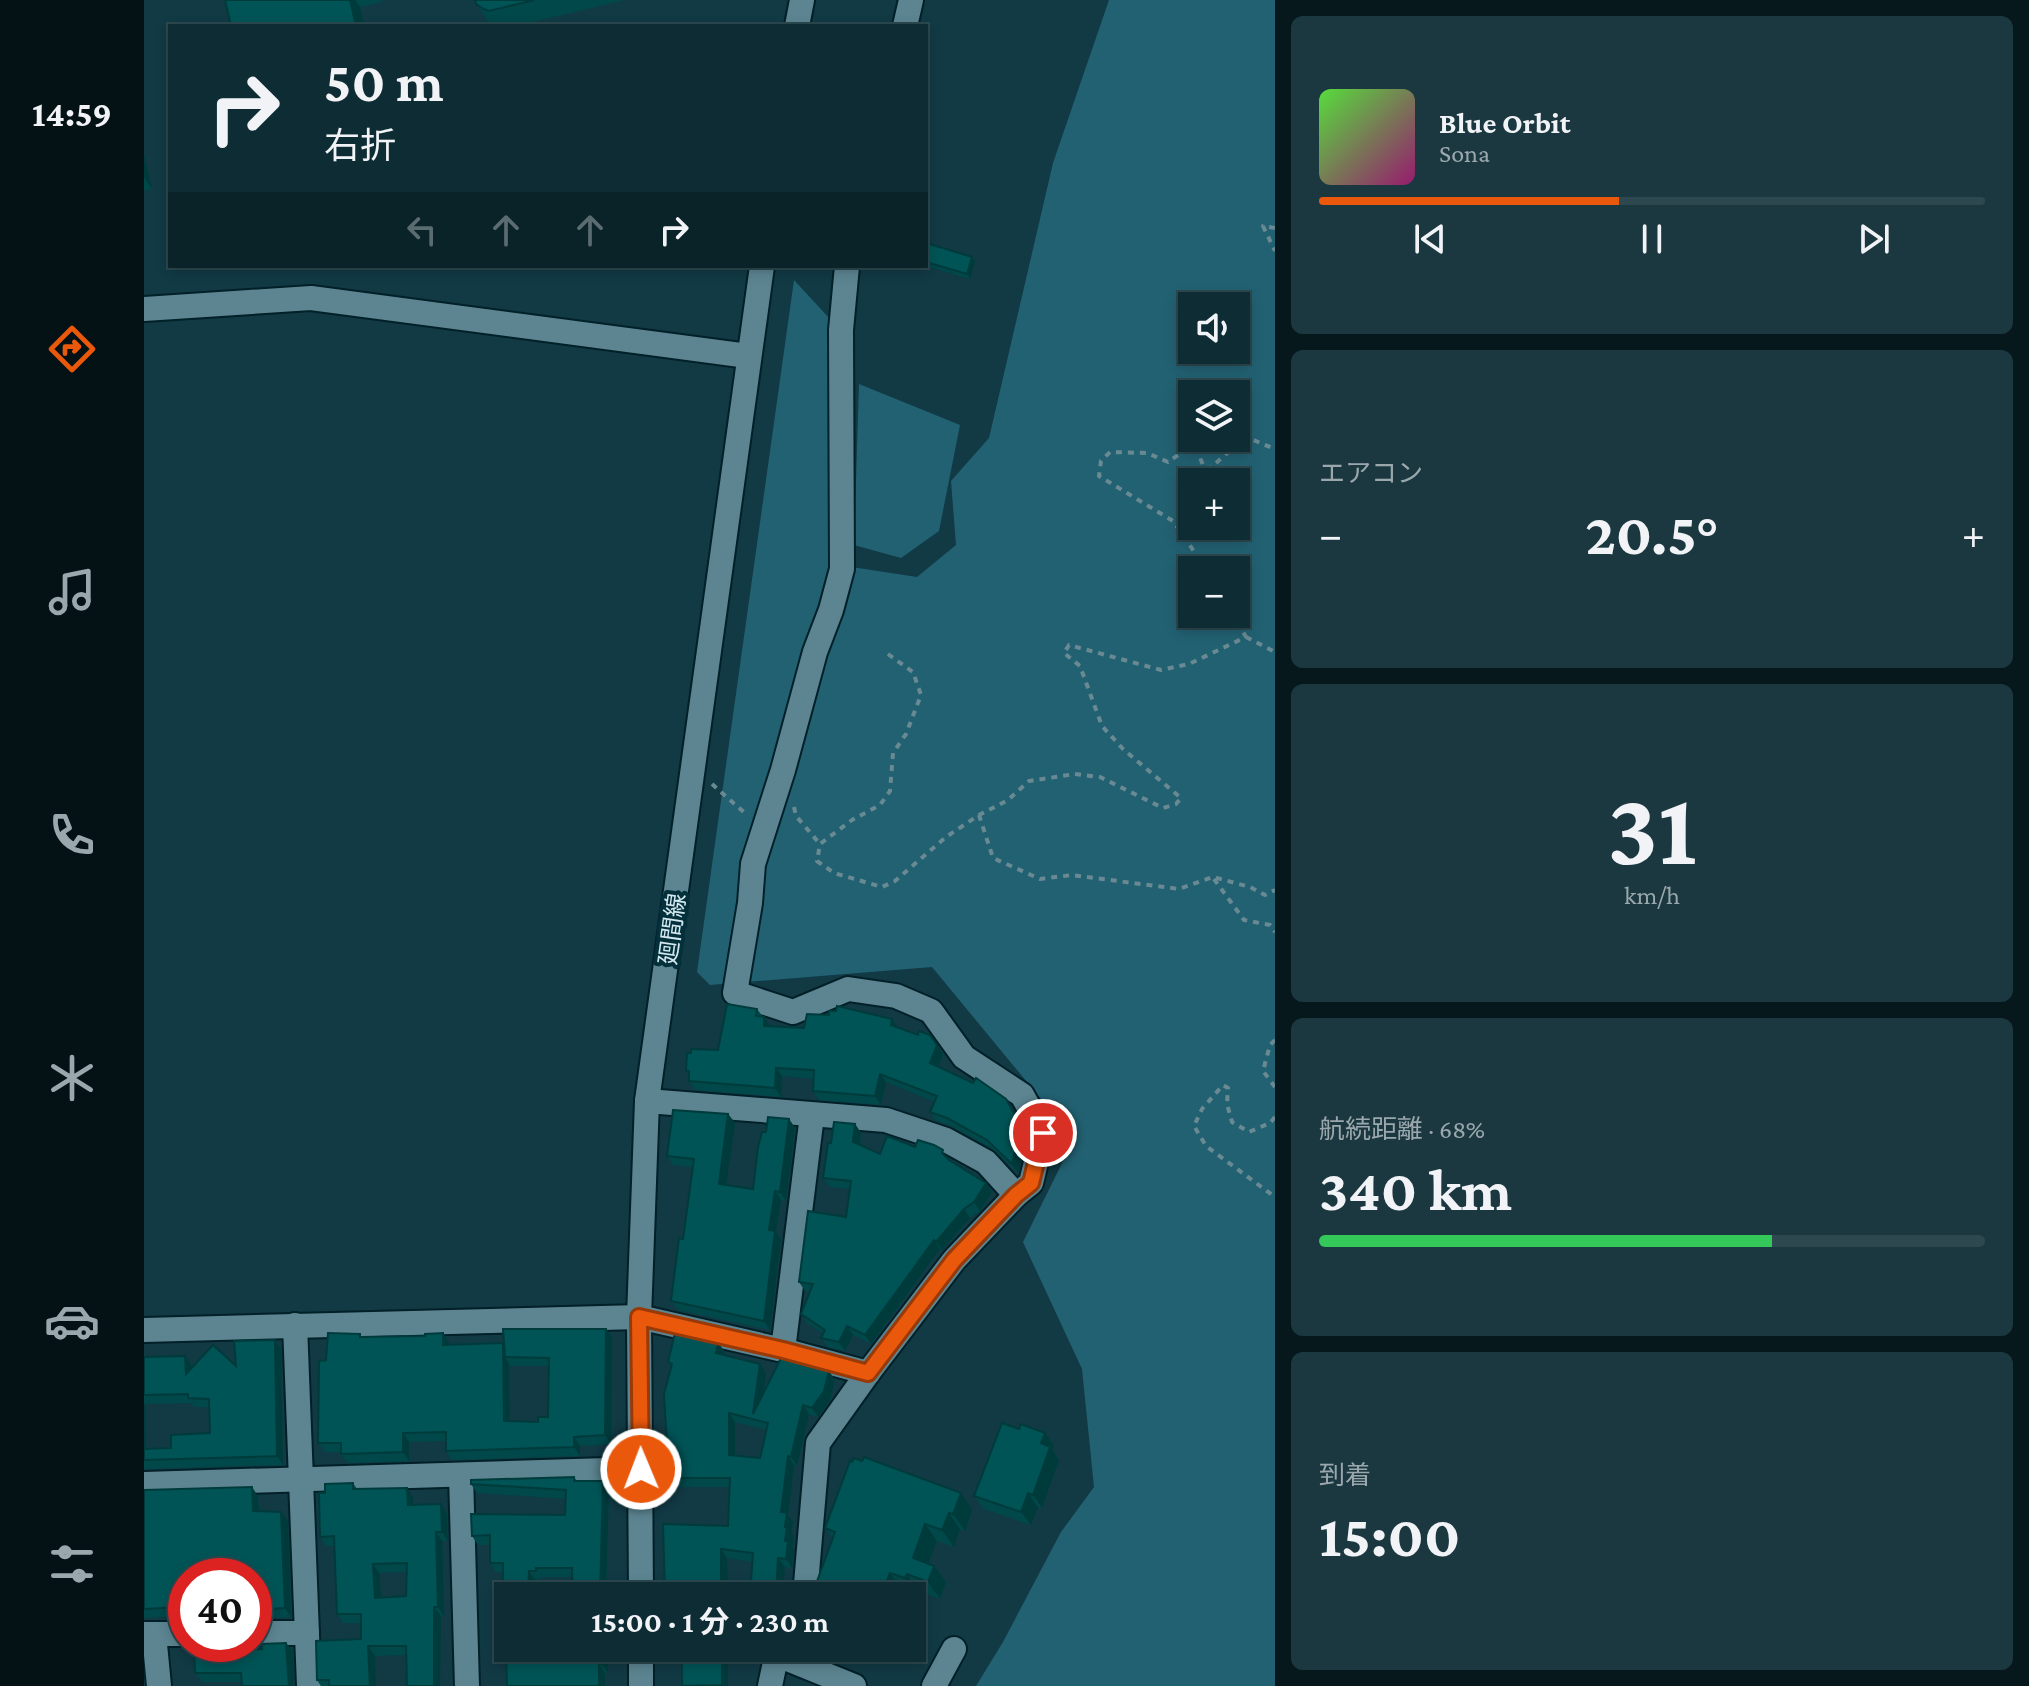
<!DOCTYPE html>
<html lang="ja">
<head>
<meta charset="utf-8">
<style>
	:root { --surface:#0d2c34; --page:#1b3840; --text:#f1f3f6; --muted:#9aa7ac; --line:#2d484f; --accent:#ea580c }
	body { margin:0; font-family:"Crimson Pro","Noto Sans JP",serif; background:var(--page); color:var(--text); height:100vh; display:flex; flex-direction:column; font-size:30px; white-space:nowrap }
	* { box-sizing:border-box; margin:0 }
	p { font-size:26px; color:var(--muted) }
	.icon { flex:none; width:44px; height:44px; fill:none; stroke:currentColor; stroke-width:2; stroke-linecap:round; stroke-linejoin:round }
	.map { position:relative; flex:1; overflow:hidden }
	.sheet { display:flex; flex-direction:column; gap:16px; padding:16px; background:#07181d; width:754px }
	.sheet>* { flex:none }
	.guide { position:absolute; left:24px; top:24px; width:760px; height:244px; border-radius:0px; box-shadow:0 4px 12px #0003,0 0 0 2px var(--line); background:#0d2c34; color:var(--text); overflow:hidden }
	.buttons { position:absolute; left:1034px; top:292px; display:grid; gap:16px }
	.buttons a { display:grid; place-items:center; width:72px; height:72px; border-radius:0px; background:var(--surface); box-shadow:0 4px 12px #0003,0 0 0 2px var(--line); font-size:40px }
	.speed { position:absolute; left:24px; top:1558px; display:flex; gap:16px; font-size:40px; font-weight:700; text-align:center }
	.speed>* { display:grid; place-content:center; width:104px; height:104px; border-radius:50%; background:var(--surface); box-shadow:0 4px 12px #0003,0 0 0 2px var(--line); line-height:1 }
	.speed .limit { border:12px solid #d22; background:#fff; color:#111 }
	.pin { position:absolute; display:grid; place-items:center; width:68px; height:68px; color:#fff; margin:-34px; border:4px solid #fff; border-radius:50%; box-shadow:0 2px 8px #0007 }
	.me { position:absolute; width:88px; margin:-44px; rotate:359deg; stroke-linejoin:round; filter:drop-shadow(0 0 6px #0008) }
	.turn { display:flex; align-items:center; gap:28px; height:168px; padding:0 24px; font-size:36px }
	.turn .icon { width:104px; height:104px; stroke-width:2.5 }
	.turn b { display:block; font-size:56px; line-height:68px }
	.lanes { display:flex; align-items:center; height:76px; padding:0 24px; background:#0003; justify-content:center; gap:40px; direction:ltr }
	.lanes .off { opacity:.35 }
	.big { font-size:60px; font-weight:700; line-height:1.1 }
	.sheet .card { flex:1; display:flex; flex-direction:column; justify-content:center; gap:12px; min-width:0; padding:0 28px; border-radius:12px; background:var(--page) }
	.sheet .dial { align-items:center; gap:0 }
	.dial b { font-size:104px; line-height:1 }
	.song { display:flex; align-items:center; gap:24px }
	.cover { width:96px; height:96px; border-radius:12px; background:linear-gradient(135deg,hsl(110 70% 55%),hsl(320 70% 35%)) }
	.played { height:8px; border-radius:4px; background:linear-gradient(90deg,var(--accent) 45%,var(--line) 45%) }
	.keys { display:flex; justify-content:space-around; direction:ltr }
	.heat { display:flex; justify-content:space-between; align-items:center; font-size:44px; direction:ltr }
	.charge { height:12px; border-radius:6px; background:linear-gradient(90deg,#34c759 68%,var(--line) 0) }
	.trip { position:absolute; left:350px; top:1582px; width:432px; height:80px; border-radius:0px; background:var(--surface); box-shadow:0 4px 12px #0003,0 0 0 2px var(--line); font-weight:700; line-height:80px; text-align:center }
	main { display:flex; flex:1; min-height:0 }
	.tabs { display:flex; flex-direction:column; width:144px; justify-content:space-around; align-items:center; background:#051215; color:var(--muted) }
	.tabs .icon { width:56px; height:56px }
	.tabs .active { color:var(--accent) }
	.tabs b { font-size:36px; color:var(--text) }
	.map>svg:first-child { display:block }
</style>
</head>
<body>
<main>
<nav class="tabs">
<b>14:59</b>
<svg class="icon active" aria-label="directions" viewBox="0 0 24 24"><path d="M12 3l9 9-9 9-9-9zM9 14v-3h6M13 9l2 2-2 2"/></svg>
<svg class="icon" aria-label="music" viewBox="0 0 24 24"><path d="M9 18V5l10-2v13"/><circle cx="6" cy="18" r="3"/><circle cx="16" cy="16" r="3"/></svg>
<svg class="icon" aria-label="phone" viewBox="0 0 24 24"><path d="M5 4h4l2 5-3 2q2 4 5 5l2-3 5 2v4C11 20 4 13 5 4z"/></svg>
<svg class="icon" aria-label="climate" viewBox="0 0 24 24"><path d="M12 3v18M4 7l16 10M4 17L20 7"/></svg>
<svg class="icon" aria-label="car" viewBox="0 0 24 24"><path d="M5 17H2v-5l4-1 3-4h7l3 4 3 1v5h-3M9 17h6M6 11h13"/><circle cx="7" cy="17" r="2"/><circle cx="17" cy="17" r="2"/></svg>
<svg class="icon" aria-label="filters" viewBox="0 0 24 24"><path d="M4 7h16M4 17h16"/><circle cx="9" cy="7" r="2"/><circle cx="15" cy="17" r="2"/></svg>
</nav>
<div class="map">
<svg width="1131" height="1686" viewBox="0 0 1131 1686">
	<rect width="100%" height="100%" fill="#113a45"/>
	<g fill="#226172" fill-rule="evenodd">
		<path d="M965 0H1131V1686H832L859 1642 917 1532 950 1487 938 1369 879 1242 930 1139 788 967 566 985 553 972 650 280 686 319 688 564 773 577 812 545 807 481 845 438 909 163ZM1048 306H1092V350H1048ZM1048 394H1092V438H1048ZM1048 482H1092V526H1048ZM1048 570H1092V614H1048Z"/>
		<polygon points="715,384 816,425 795,531 757,558 710,545"/>
	</g>
	<g fill="none" stroke-linecap="round" stroke-linejoin="round">
		<defs>
			<g id="street">
				<polyline points="761,26 767,0"/>
				<polyline points="0,309 167,298 604,356"/>
				<polyline points="503,1101 742,1120 802,1140 842,1162 872,1195"/>
				<polyline points="151,1325 165,1686"/>
				<polyline points="0,1330 495,1317 639,1350 724,1373"/>
				<polyline points="639,1350 668,1115"/>
				<polyline points="317,1475 323,1686"/>
				<polyline points="0,1484 497,1469"/>
				<polyline points="661,1596 674,1443 724,1373 810,1260 872,1195 887,1183 899,1133 878,1095 820,1057 787,1011 752,996 704,989 649,1012 591,993 606,903 609,864 639,770 671,652 687,610 698,569 697,330 703,266"/>
				<polyline points="110,1633 163,1633"/>
				<polyline points="0,1634 42,1634"/>
				<polyline points="10,1634 15,1686"/>
				<polyline points="631,1654 710,1686"/>
				<polyline points="626,1686 634,1648"/>
				<polyline points="790,1686 810,1649"/>
			</g>
			<g id="secondary">
				<polyline points="653,26 658,0"/>
				<polyline points="497,1596 495,1317 503,1101 618,266"/>
				<polyline points="497,1686 497,1648"/>
			</g>
		</defs>
		<use href="#street" stroke="#022028" stroke-width="28"/>
		<use href="#secondary" stroke="#022028" stroke-width="28"/>
		<g stroke="#6a8a93" stroke-width="4" stroke-dasharray="6 6" stroke-linecap="butt">
			<polyline points="1131,228 1119,226 1131,251"/>
			<polyline points="1063,570 1029,521 955,476 957,461 966,452 1003,453 1024,462 1044,448 1053,451 1060,467 1065,469 1102,437 1131,449"/>
			<polyline points="1102,637 1131,652"/>
			<polyline points="744,654 769,672 777,695 762,734 749,753 746,791 736,805 708,820 676,844 673,861 690,873 738,887 751,881 802,837 835,815 864,800 885,781 931,774 956,777 1019,808 1032,804 1037,798 979,749 958,726 936,666 920,653 925,645 1017,670 1045,664 1102,637 1089,614"/>
			<polyline points="568,784 603,815"/>
			<polyline points="650,807 652,816 676,844"/>
			<polyline points="835,815 849,858 896,879 928,875 1035,889 1069,877 1106,887 1121,895 1131,890"/>
			<polyline points="1070,879 1100,920 1126,925 1131,932"/>
			<polyline points="1131,1040 1126,1045 1119,1071 1131,1087"/>
			<polyline points="1131,1117 1126,1123 1105,1132 1088,1122 1083,1104 1084,1088 1079,1085 1058,1109 1050,1126 1062,1146 1131,1197"/>
		</g>
		<use href="#street" stroke="#5c8591" stroke-width="24"/>
		<use href="#secondary" stroke="#5c8591" stroke-width="24"/>
	</g>
	<g fill="#00484a" fill-rule="evenodd">
		<polygon points="81,0 238,0 238,2 216,7 220,26 87,26"/>
		<polygon points="331,0 481,0 372,26 350,26 345,22 332,4"/>
		<polygon points="0,155 8,189 0,191"/>
		<polygon points="782,243 828,257 831,261 826,279 782,266"/>
		<polygon points="613,1009 626,1026 660,1028 754,1028 799,1054 794,1067 868,1108 883,1135 878,1144 880,1147 874,1173 849,1149 809,1127 792,1121 786,1112 791,1102 742,1082 737,1105 675,1100 669,1091 670,1079 638,1076 637,1097 551,1090 545,1081 545,1076 542,1071 574,1050"/>
		<polygon points="584,1114 591,1123 582,1185 609,1189 622,1132 645,1119 651,1128 642,1201 637,1200 632,1232 637,1240 626,1330 534,1310 527,1301 539,1239 549,1167 529,1165 523,1156"/>
		<polygon points="711,1124 717,1133 716,1145 736,1154 771,1147 805,1159 848,1192 836,1211 826,1218 798,1250 796,1249 727,1344 709,1335 701,1351 684,1347 677,1338 679,1333 663,1323 657,1314 666,1292 661,1291 655,1282 702,1217 706,1189 686,1187 679,1178 687,1143"/>
		<path d="M218 1337 305 1342V1344L468 1338 467 1444 436 1446V1456L308 1460 302 1451V1441L265 1442V1461L204 1463 197 1454V1452H181L174 1443 182 1360ZM365 1364 367 1366H405L404 1417 394 1422H366Z"/>
		<path d="M131 1340 137 1349 139 1465 0 1469V1357L41 1356 47 1365V1368L92 1366ZM47 1403 50 1407H65L66 1433 27 1448 2 1449 1 1404Z"/>
		<path d="M574 1343 581 1352 580 1355 616 1364 622 1373 620 1392 691 1380 686 1400 674 1417 665 1414 653 1466 650 1465 644 1515 649 1522 647 1533 650 1536 648 1547 650 1550 648 1568 583 1558 521 1596 584 1526 586 1487H525L519 1478 524 1460 527 1367 524 1362ZM591 1422 623 1430 616 1458 591 1456Z"/>
		<polygon points="875,1429 901,1433 910,1446 908,1450 915,1460 898,1508 894,1507 887,1525 840,1509 830,1496"/>
		<polygon points="430,1477 433,1481 465,1490 462,1596 429,1596 428,1577 398,1577 398,1579 391,1580 391,1596 364,1596 364,1648 389,1648 388,1652 416,1651 415,1648 463,1648 464,1673 461,1673 461,1686 363,1686 362,1657 358,1652 359,1572 352,1572 346,1563 346,1545 334,1545 328,1536 421,1515 422,1499 333,1493 327,1484"/>
		<path d="M209 1483 213 1489 269 1497 270 1505 297 1504 303 1514 304 1541H298L300 1616H297L262 1655 231 1656 232 1686H177L173 1680 217 1639V1623H199L193 1614 190 1546H182L176 1537 181 1493ZM263 1572 262 1596 237 1597 235 1573Z"/>
		<polygon points="0,1490 114,1496 115,1511 137,1512 144,1521 147,1617 110,1619 110,1576 42,1576 42,1619 40,1616 0,1618"/>
		<polygon points="828,1510 821,1531 816,1529 810,1547 793,1541 784,1564 790,1566 802,1582 796,1599 774,1591 772,1595 757,1589 755,1596 677,1596 671,1587 689,1539 681,1528"/>
		<polygon points="142,1643 149,1651 98,1682 58,1682 51,1673 50,1644 87,1644 88,1650 118,1649"/>
		<polygon points="692,1648 735,1648 730,1662"/>
	</g>
	<g fill="#003b3c">
		<polygon points="206,0 211,0 216,7 220,26 212,26"/>
		<polygon points="0,155 8,189 0,177"/>
		<polygon points="828,257 831,261 826,279 823,274"/>
		<polygon points="620,1017 626,1026 620,1026"/>
		<polygon points="748,1019 754,1028 747,1025"/>
		<polygon points="793,1045 799,1054 792,1072 786,1063"/>
		<polygon points="632,1068 638,1076 637,1097 631,1088"/>
		<polygon points="736,1074 742,1082 737,1105 731,1096"/>
		<polygon points="862,1099 883,1135 878,1144 880,1147 874,1173 868,1164 871,1137"/>
		<polygon points="584,1114 591,1123 581,1193 575,1184"/>
		<polygon points="645,1119 651,1128 642,1201 636,1192"/>
		<polygon points="711,1124 717,1133 715,1151 709,1142"/>
		<polygon points="842,1183 848,1192 836,1211 830,1202"/>
		<polygon points="631,1191 637,1200 632,1232 637,1240 626,1330 620,1321 625,1230"/>
		<polygon points="820,1209 826,1218 798,1250 792,1242"/>
		<polygon points="790,1240 796,1249 727,1344 721,1335"/>
		<polygon points="703,1326 709,1335 701,1351 695,1342"/>
		<polygon points="462,1329 468,1338 467,1444 461,1435"/>
		<polygon points="299,1333 305,1342 305,1353 299,1345"/>
		<polygon points="131,1340 137,1349 139,1465 133,1456"/>
		<polygon points="359,1343 365,1357 361,1357 365,1364 366,1430 360,1421"/>
		<polygon points="574,1343 581,1352 578,1362 572,1353"/>
		<polygon points="41,1356 47,1365 48,1383 42,1374"/>
		<polygon points="616,1364 622,1373 616,1421 609,1414"/>
		<polygon points="685,1371 691,1380 686,1400 674,1417 668,1408"/>
		<polygon points="0,1403 1,1404 2,1458 0,1455"/>
		<polygon points="659,1405 665,1414 653,1466 647,1457"/>
		<polygon points="585,1413 591,1422 591,1464 585,1455"/>
		<polygon points="259,1433 265,1442 265,1461 259,1452"/>
		<polygon points="901,1433 910,1446 908,1450 915,1460 898,1508 889,1495 897,1443"/>
		<polygon points="430,1437 436,1446 436,1456 430,1447"/>
		<polygon points="644,1456 650,1465 644,1515 649,1522 647,1533 650,1536 648,1547 650,1550 648,1568 642,1559 637,1512"/>
		<polygon points="459,1481 465,1490 462,1596 456,1596"/>
		<polygon points="108,1487 114,1496 115,1520 109,1511"/>
		<polygon points="263,1488 269,1497 270,1514 264,1505"/>
		<polygon points="817,1493 828,1510 821,1531 809,1514"/>
		<polygon points="884,1493 894,1507 887,1525 877,1512"/>
		<polygon points="297,1504 303,1514 304,1541 298,1532"/>
		<polygon points="137,1512 144,1521 147,1617 141,1608"/>
		<polygon points="805,1513 816,1529 810,1547 798,1530"/>
		<polygon points="781,1524 793,1541 780,1575 769,1558"/>
		<polygon points="292,1532 298,1541 300,1616 294,1607"/>
		<polygon points="577,1549 583,1558 584,1596 577,1596"/>
		<polygon points="634,1558 641,1567 639,1596 632,1596"/>
		<polygon points="229,1564 235,1573 238,1607 231,1598"/>
		<polygon points="790,1566 802,1582 796,1599 784,1582"/>
		<polygon points="385,1571 391,1580 391,1596 384,1596"/>
		<polygon points="746,1573 757,1589 755,1596 737,1596"/>
		<polygon points="763,1574 774,1591 772,1595 761,1578"/>
		<polygon points="290,1607 297,1616 296,1686 290,1686"/>
		<polygon points="142,1643 149,1651 150,1686 145,1686"/>
		<polygon points="82,1644 87,1644 89,1659 83,1650"/>
		<polygon points="224,1646 231,1656 232,1686 226,1686"/>
		<polygon points="382,1648 389,1648 388,1661 382,1652"/>
		<polygon points="457,1648 463,1648 464,1673 458,1664"/>
		<polygon points="578,1648 584,1648 584,1686 578,1685"/>
		<polygon points="720,1648 735,1648 730,1662"/>
		<polygon points="455,1664 461,1673 461,1686 455,1686"/>
	</g>
	<g fill="#005456" stroke="#003b3c" stroke-width="2" fill-rule="evenodd">
		<polygon points="81,0 206,0 212,26 87,26"/>
		<polygon points="331,0 390,0 345,11 340,9 332,4"/>
		<polygon points="782,243 828,257 823,274 782,262"/>
		<polygon points="583,1004 613,1009 612,1016 620,1017 620,1026 660,1028 663,1014 685,1015 685,1011 692,1011 693,1006 748,1019 747,1025 774,1035 775,1031 786,1035 793,1045 786,1063 829,1083 832,1078 862,1099 877,1126 871,1137 874,1138 868,1164 843,1140 803,1118 786,1112 793,1096 736,1074 731,1096 669,1091 670,1070 632,1068 631,1088 545,1081 545,1071 542,1071 543,1053 547,1053 547,1049 574,1050"/>
		<polygon points="529,1110 584,1114 575,1184 609,1189 614,1147 618,1132 622,1132 624,1117 645,1119 636,1192 631,1191 625,1230 631,1231 620,1321 527,1301 535,1238 539,1239 550,1159 523,1156"/>
		<polygon points="690,1122 711,1124 709,1142 736,1154 743,1136 771,1147 774,1140 790,1145 799,1150 798,1153 805,1160 842,1183 830,1202 820,1209 792,1242 790,1240 721,1335 703,1326 695,1342 677,1338 681,1330 657,1314 669,1284 655,1282 664,1211 702,1217 707,1181 679,1178 684,1143 687,1143"/>
		<polygon points="359,1329 462,1329 461,1435 430,1437 430,1447 302,1451 302,1432 259,1433 259,1452 197,1454 197,1443 174,1443 175,1361 182,1360 184,1333 216,1334 216,1337 281,1336 281,1334 299,1333 299,1345 359,1343 360,1421 394,1422 394,1417 404,1417 405,1358 361,1357"/>
		<path d="M531 1333 574 1343 572 1353 616 1364 609 1414 637 1358 685 1371 680 1391 668 1408 659 1405 647 1457 644 1456 637 1512 643 1513 641 1527H643L641 1541H644L642 1559 634 1558 632 1596H606L609 1553 577 1549V1596H521L519 1524 584 1526 586 1478H519V1460H524L520 1394 528 1364 524 1362ZM585 1413 624 1423 616 1458 585 1455Z"/>
		<polygon points="131,1340 133,1456 0,1460 0,1449 27,1448 27,1435 66,1433 65,1399 44,1398 44,1394 0,1395 0,1357 41,1356 42,1374 69,1345 92,1366 90,1341"/>
		<polygon points="858,1423 875,1429 877,1424 901,1433 897,1443 906,1447 889,1495 884,1493 877,1512 830,1496"/>
		<polygon points="720,1457 817,1493 809,1514 805,1513 798,1530 781,1524 769,1558 790,1566 784,1582 763,1574 761,1578 746,1573 737,1596 678,1596 680,1590 671,1587 691,1532 681,1528 706,1461 708,1462 710,1458 718,1461"/>
		<polygon points="430,1477 430,1481 459,1481 456,1596 429,1596 428,1568 392,1568 392,1571 385,1571 384,1596 364,1596 364,1648 382,1648 382,1652 416,1651 415,1648 457,1648 458,1664 455,1664 455,1686 363,1686 362,1652 358,1652 359,1563 346,1563 346,1535 328,1536 327,1514 421,1515 422,1490 327,1484 327,1480"/>
		<path d="M209 1483V1489L263 1488 264 1505 297 1504 298 1532H292L294 1607H290V1686H263L262 1646H224L226 1686H185V1680H173L172 1641 217 1639V1614H193L190 1536 176 1537 175 1493H181V1484ZM263 1563 262 1596 231 1598 229 1564Z"/>
		<polygon points="108,1487 109,1511 137,1512 141,1608 110,1610 110,1576 42,1576 42,1612 36,1610 36,1607 0,1609 0,1490"/>
		<polygon points="142,1643 145,1686 98,1686 97,1673 51,1673 50,1644 82,1644 83,1650 118,1649 117,1644"/>
		<polygon points="542,1648 578,1648 578,1685 538,1686 538,1663 542,1663"/>
	</g>
	<g fill="none" stroke-linecap="round" stroke-linejoin="round">
		<defs>
			<polyline id="route" points="497,1469 495,1317 639,1350 724,1373 810,1260 872,1195 887,1183 899,1133"/>
		</defs>
		<use href="#route" stroke="#983908" stroke-width="20"/>
		<use href="#route" stroke="#ea580c" stroke-width="14"/>
	</g>
	<g text-anchor="middle" dominant-baseline="central" stroke-width="8" stroke-linejoin="round" paint-order="stroke">
		<g font-size="24" fill="#d3e8ef" stroke="#04303b">
			<text transform="translate(528 929) rotate(-82)">廻間線</text>
		</g>
	</g>
</svg>
<div class="buttons">
<a><svg class="icon" aria-label="sound" viewBox="0 0 24 24"><path d="M4 9h4l5-4v14l-5-4H4zM17 9q2 3 0 6"/></svg></a>
<a><svg class="icon" aria-label="layers" viewBox="0 0 24 24"><path d="M12 4l9 5-9 5-9-5zM3 14l9 5 9-5"/></svg></a>
<a>+</a>
<a>−</a>
</div>
<div class="speed"><div class="limit">40</div></div>
<div class="pin" style="left:899px;top:1133px;background:#d93025"><svg class="icon" aria-label="arrive" viewBox="0 0 24 24"><path d="M6 21V4h12l-3 4 3 4H6"/></svg></div>
<svg class="me" style="left:497px;top:1469px" viewBox="-20 -20 40 40"><circle r="17" fill="#ea580c" stroke="#fff" stroke-width="3"/><path d="M0-11L8 9 0 5-8 9z" fill="#fff"/></svg>
<div class="trip">15:00 · 1 分 · 230 m</div>
<div class="guide">
<div class="turn"><svg class="icon" aria-label="right" viewBox="0 0 24 24"><path d="M7 20v-9h11M14 6l5 5-5 5"/></svg><div><b>50 m</b>右折</div></div>
<div class="lanes"><svg class="icon off" aria-label="left" viewBox="0 0 24 24"><path d="M17 20v-9H6M10 6l-5 5 5 5"/></svg><svg class="icon off" aria-label="ahead" viewBox="0 0 24 24"><path d="M12 20V5M6 11l6-6 6 6"/></svg><svg class="icon off" aria-label="ahead" viewBox="0 0 24 24"><path d="M12 20V5M6 11l6-6 6 6"/></svg><svg class="icon" aria-label="right" viewBox="0 0 24 24"><path d="M7 20v-9h11M14 6l5 5-5 5"/></svg></div>
</div>
</div>
<section class="sheet">
<div class="card">
<div class="song"><i class="cover"></i><div><b>Blue Orbit</b><p>Sona</p></div></div>
<div class="played"></div>
<div class="keys"><svg class="icon" aria-label="previous" viewBox="0 0 24 24"><path d="M18 5L8 12l10 7zM5 5v14"/></svg><svg class="icon" aria-label="pause" viewBox="0 0 24 24"><path d="M8 5v14M16 5v14"/></svg><svg class="icon" aria-label="next" viewBox="0 0 24 24"><path d="M6 5l10 7-10 7zM19 5v14"/></svg></div>
</div>
<div class="card"><p>エアコン</p>
<div class="heat"><a>−</a><b class="big">20.5°</b><a>+</a></div>
</div>
<div class="card dial"><b>31</b><p>km/h</p></div>
<div class="card"><p>航続距離 · 68%</p><b class="big">340 km</b><div class="charge"></div></div>
<div class="card"><p>到着</p><b class="big">15:00</b></div>
</section>
</main>
</body>
</html>
